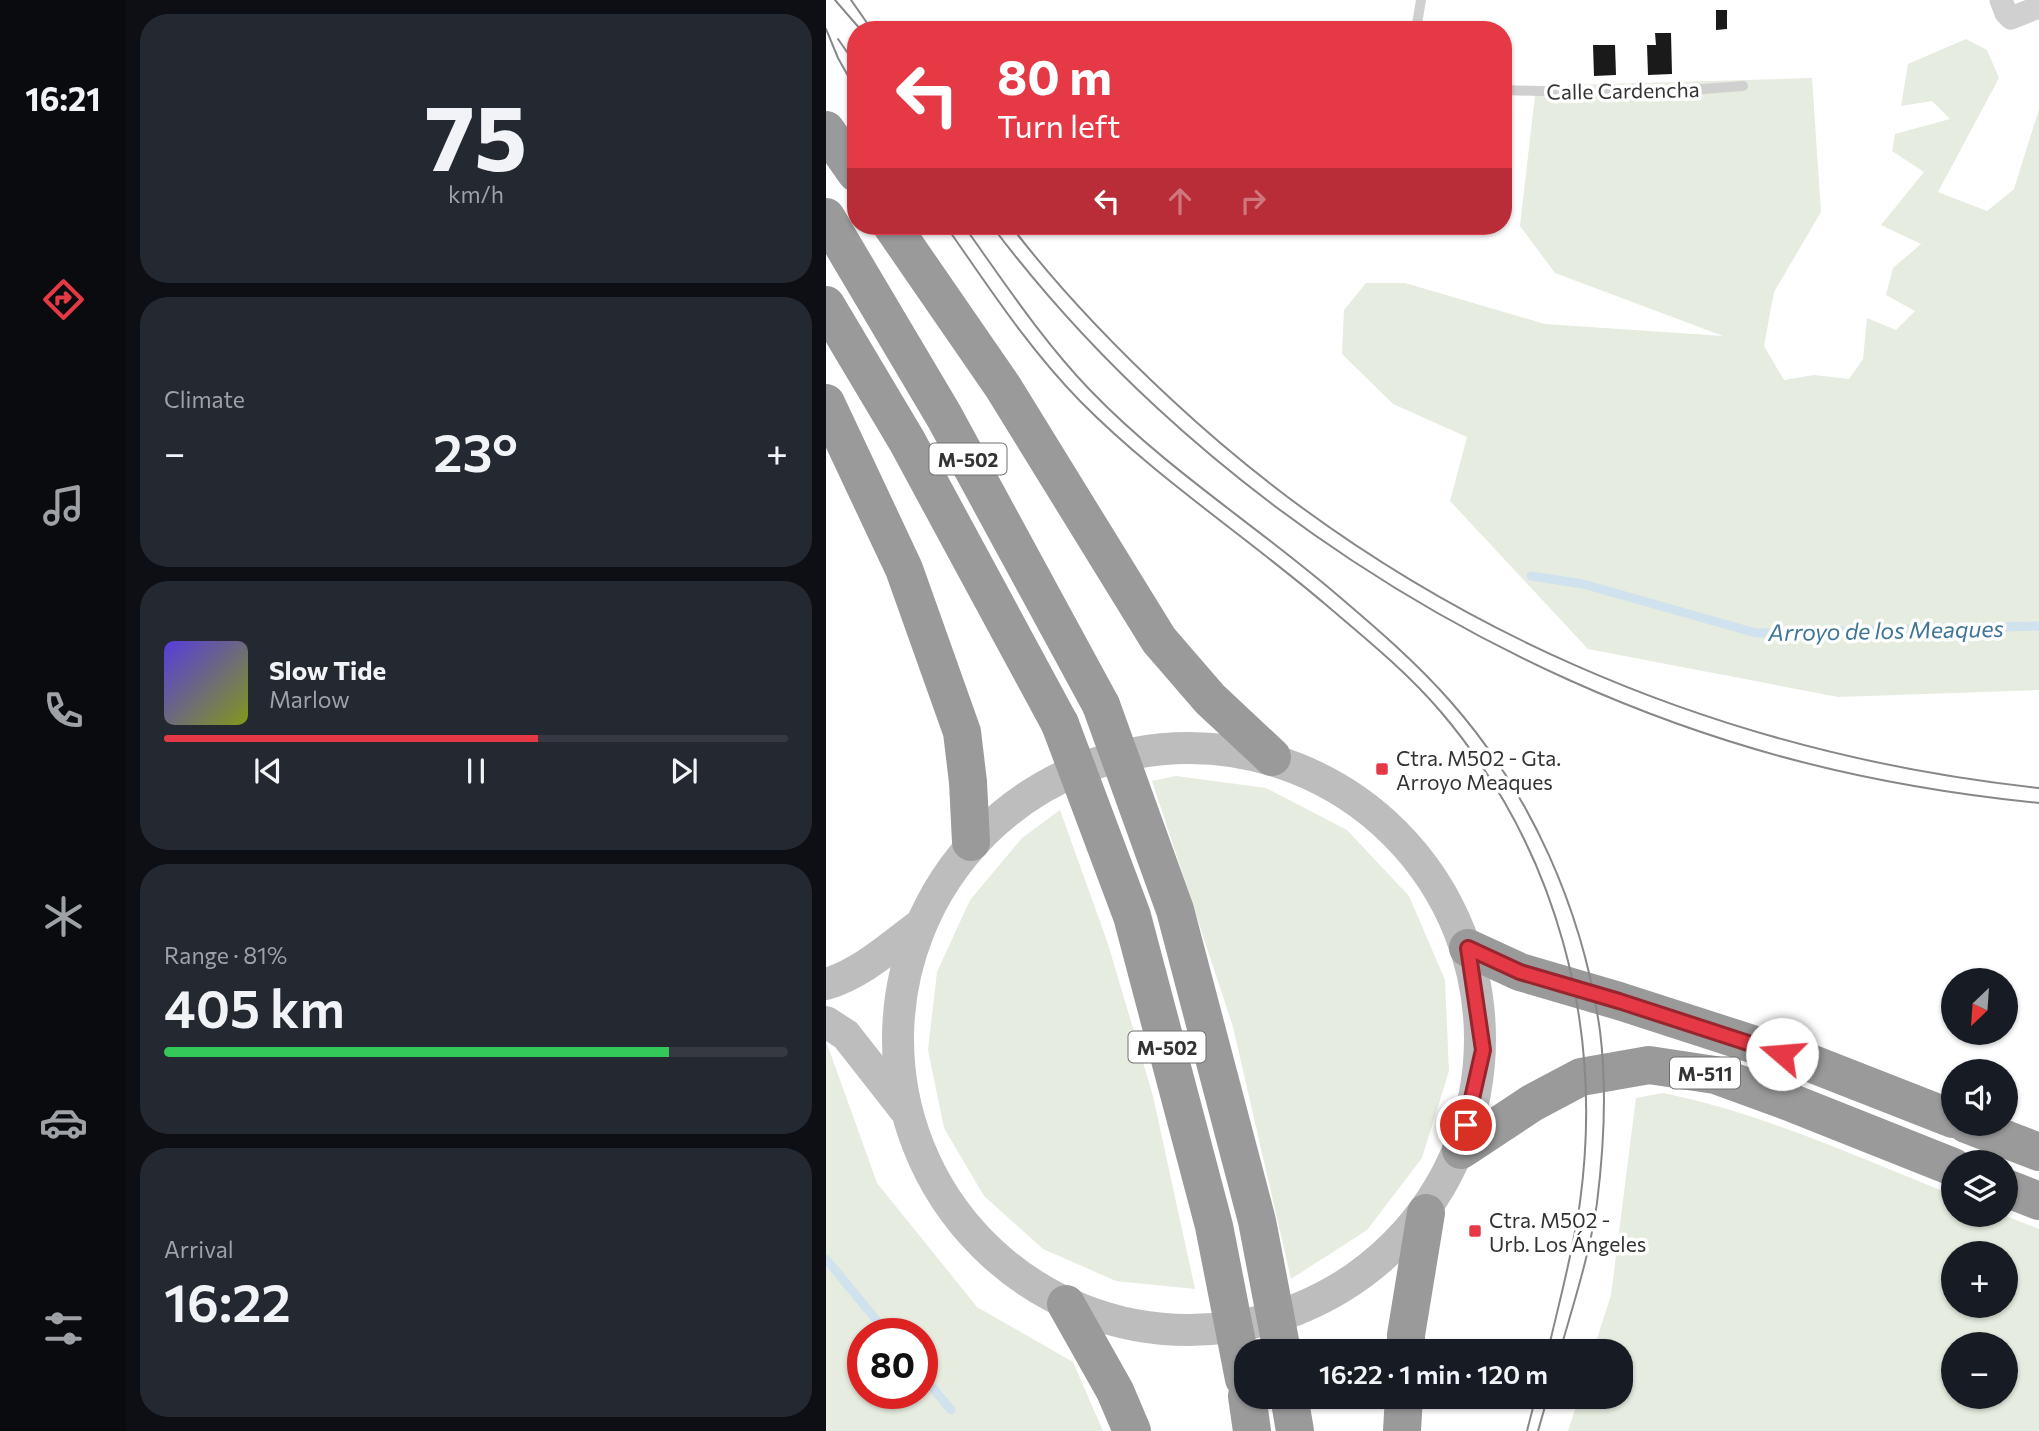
<!DOCTYPE html>
<html lang="en">
<head>
<meta charset="utf-8">
<style>
	:root { --surface:#171b24; --page:#242831; --text:#f1f3f6; --muted:#9ea1a6; --line:#363941; --accent:#e63946 }
	body { margin:0; font-family:Commissioner,sans-serif; background:var(--page); color:var(--text); height:100vh; display:flex; flex-direction:column; font-size:26px; white-space:nowrap }
	* { box-sizing:border-box; margin:0 }
	p { font-size:23px; color:var(--muted) }
	.icon { flex:none; width:38px; height:38px; fill:none; stroke:currentColor; stroke-width:2; stroke-linecap:round; stroke-linejoin:round }
	.map { position:relative; flex:1; overflow:hidden }
	.details { display:flex; flex-direction:column; gap:14px; padding:14px; background:#0d0f14; width:700px }
	.details>* { flex:none }
	.hud { position:absolute; left:21px; top:21px; width:665px; height:214px; border-radius:28px; box-shadow:0 2px 5px #0004; background:#e63946; color:#fff; overflow:hidden }
	.needle { width:46px; rotate:205deg }
	.tools { position:absolute; left:1115px; top:968px; display:grid; gap:14px }
	.tools a { display:grid; place-items:center; width:77px; height:77px; border-radius:50%; background:var(--surface); box-shadow:0 2px 5px #0004; font-size:35px }
	.speed { position:absolute; left:21px; top:1318px; display:flex; gap:14px; font-size:35px; font-weight:700; text-align:center }
	.speed>* { display:grid; place-content:center; width:91px; height:91px; border-radius:50%; background:var(--surface); box-shadow:0 2px 5px #0004; line-height:1 }
	.speed .limit { border:10px solid #d22; background:#fff; color:#111 }
	.pin { position:absolute; display:grid; place-items:center; width:60px; height:60px; color:#fff; margin:-30px; border:4px solid #fff; border-radius:50%; box-shadow:0 2px 7px #0007 }
	.me { position:absolute; width:77px; margin:-38px; rotate:288deg; stroke-linejoin:round; filter:drop-shadow(0 0 5px #0008) }
	.turn { display:flex; align-items:center; gap:24px; height:147px; padding:0 35px; font-size:32px }
	.turn .icon { width:91px; height:91px; stroke-width:2.5 }
	.turn b { display:block; font-size:49px; line-height:60px }
	.lanes { display:flex; align-items:center; height:66px; padding:0 35px; background:#0003; justify-content:center; gap:35px; direction:ltr }
	.lanes .off { opacity:.35 }
	.big { font-size:52px; font-weight:600; line-height:1.1 }
	.details .widget { flex:1; display:flex; flex-direction:column; justify-content:center; gap:10px; min-width:0; padding:0 24px; border-radius:28px; background:var(--page) }
	.details .dial { align-items:center; gap:0 }
	.dial b { font-size:91px; line-height:1 }
	.song { display:flex; align-items:center; gap:21px }
	.cover { width:84px; height:84px; border-radius:10px; background:linear-gradient(135deg,hsl(250 70% 55%),hsl(70 70% 35%)) }
	.played { height:7px; border-radius:4px; background:linear-gradient(90deg,var(--accent) 60%,var(--line) 60%) }
	.keys { display:flex; justify-content:space-around; direction:ltr }
	.heat { display:flex; justify-content:space-between; align-items:center; font-size:38px; direction:ltr }
	.charge { height:10px; border-radius:5px; background:linear-gradient(90deg,#34c759 81%,var(--line) 0) }
	.trip { position:absolute; left:408px; top:1339px; width:399px; height:70px; border-radius:28px; background:var(--surface); box-shadow:0 2px 5px #0004; font-weight:600; line-height:70px; text-align:center }
	main { display:flex; flex:1; min-height:0 }
	.dock { display:flex; flex-direction:column; width:126px; justify-content:space-around; align-items:center; background:#090b0e; color:var(--muted) }
	.dock .icon { width:49px; height:49px }
	.dock .on { color:var(--accent) }
	.dock b { font-size:32px; color:var(--text) }
	.map>svg:first-child { display:block }
</style>
</head>
<body>
<main>
<nav class="dock">
<b>16:21</b>
<svg class="icon on" aria-label="directions" viewBox="0 0 24 24"><path d="M12 3l9 9-9 9-9-9zM9 14v-3h6M13 9l2 2-2 2"/></svg>
<svg class="icon" aria-label="music" viewBox="0 0 24 24"><path d="M9 18V5l10-2v13"/><circle cx="6" cy="18" r="3"/><circle cx="16" cy="16" r="3"/></svg>
<svg class="icon" aria-label="phone" viewBox="0 0 24 24"><path d="M5 4h4l2 5-3 2q2 4 5 5l2-3 5 2v4C11 20 4 13 5 4z"/></svg>
<svg class="icon" aria-label="climate" viewBox="0 0 24 24"><path d="M12 3v18M4 7l16 10M4 17L20 7"/></svg>
<svg class="icon" aria-label="car" viewBox="0 0 24 24"><path d="M5 17H2v-5l4-1 3-4h7l3 4 3 1v5h-3M9 17h6M6 11h13"/><circle cx="7" cy="17" r="2"/><circle cx="17" cy="17" r="2"/></svg>
<svg class="icon" aria-label="filters" viewBox="0 0 24 24"><path d="M4 7h16M4 17h16"/><circle cx="9" cy="7" r="2"/><circle cx="15" cy="17" r="2"/></svg>
</nav>
<section class="details">
<div class="widget dial"><b>75</b><p>km/h</p></div>
<div class="widget"><p>Climate</p>
<div class="heat"><a>−</a><b class="big">23°</b><a>+</a></div>
</div>
<div class="widget">
<div class="song"><i class="cover"></i><div><b>Slow Tide</b><p>Marlow</p></div></div>
<div class="played"></div>
<div class="keys"><svg class="icon" aria-label="previous" viewBox="0 0 24 24"><path d="M18 5L8 12l10 7zM5 5v14"/></svg><svg class="icon" aria-label="pause" viewBox="0 0 24 24"><path d="M8 5v14M16 5v14"/></svg><svg class="icon" aria-label="next" viewBox="0 0 24 24"><path d="M6 5l10 7-10 7zM19 5v14"/></svg></div>
</div>
<div class="widget"><p>Range · 81%</p><b class="big">405 km</b><div class="charge"></div></div>
<div class="widget"><p>Arrival</p><b class="big">16:22</b></div>
</section>
<div class="map">
<svg width="1213" height="1431" viewBox="0 0 1213 1431">
	<rect width="100%" height="100%" fill="#fff"/>
	<g fill="#e6ecdf" fill-rule="evenodd">
		<polygon points="1140,39 1161,50 1173,78 1112,192 1161,211 1188,189 1213,109 1213,690 1012,697 762,649 624,501 641,437 567,404 516,354 518,310 540,283 579,283 719,324 897,336 729,273 694,226 710,86 986,78 995,212 948,292 938,346 958,380 988,375 1023,379 1037,359 1041,318 1070,330 1089,311 1060,295 1067,268 1095,244 1055,225 1098,172 1066,151 1069,134 1124,119 1106,101 1075,106 1082,64"/>
		<polygon points="350,776 440,788 521,830 583,896 619,980 623,1071 596,1158 541,1230 465,1279 407,1027 326,781"/>
		<polygon points="234,810 282,944 327,1096 369,1289 290,1281 217,1249 158,1196 118,1128 102,1050 111,972 144,900 196,838"/>
		<path d="M0 1041 51 1183 151 1307 247 1362 277 1431H0ZM37 1334H96V1393H37Z"/>
		<path d="M837 1093C937 1113 1033 1158 1127 1195V1214L1177 1215 1213 1229V1431H742L753 1397 794 1396V1351H767L785 1295 810 1098ZM1180 1253V1306H1127V1253ZM1127 1344H1180V1396H1127Z"/>
	</g>
	<g fill="none" stroke-linecap="round" stroke-linejoin="round">
		<g stroke="#cfe2ee" stroke-width="9">
			<polyline points="705,576 757,584 930,633 1213,626"/>
			<polyline points="0,1259 62,1334"/>
			<polyline points="96,1375 125,1410"/>
		</g>
	</g>
	<g fill="#1a1a1a">
		<polygon points="890,10 901,10 901,29 890,30"/>
		<polygon points="829,33 845,33 846,74 822,75 821,45 830,45"/>
		<polygon points="767,45 789,45 790,75 768,76"/>
	</g>
	<g fill="none" stroke-linecap="round" stroke-linejoin="round">
		<g stroke="#d0d0d0" stroke-width="10">
			<polyline points="590,30 595,0"/>
			<polyline points="677,90 812,94 917,86"/>
		</g>
		<polyline stroke="#d0d0d0" stroke-width="23" points="1175,0 1180,13 1185,18 1213,7"/>
		<g stroke="#bdbdbd" stroke-width="32">
			<circle cx="363" cy="1039" r="291"/>
			<path d="M0 984C34 974 63 948 91 927"/>
			<polyline points="0,1022 20,1035 78,1109"/>
		</g>
		<g stroke="#9a9a9a" stroke-width="38">
			<polyline points="0,130 30,173"/>
			<polyline points="0,217 118,416 275,705"/>
			<polyline points="66,226 177,387 333,640 384,699 446,757"/>
			<polyline points="0,305 81,441 234,724"/>
			<polyline points="0,403 78,569 136,732 142,782 145,842"/>
			<polyline points="642,948 694,972 793,1001 979,1061 1127,1119"/>
			<polyline points="1140,1124 1213,1152"/>
			<polyline points="635,1150 706,1103 755,1077 823,1065 889,1075 966,1103 1127,1167"/>
			<polyline points="1180,1188 1213,1201"/>
			<polyline points="240,1304 289,1391 306,1431"/>
			<polyline points="580,1351 580,1335 600,1213"/>
			<polyline points="421,1396 426,1431"/>
			<polyline points="463,1396 469,1431"/>
			<polyline points="576,1431 578,1396"/>
		</g>
		<g stroke="#888" stroke-width="2">
			<polyline points="9,0 35,30"/>
			<polyline points="25,0 46,30"/>
			<polyline points="0,29 12,58 30,90"/>
			<polyline points="12,39 30,65"/>
			<path d="M120 226C162 286 202 348 254 401 329 477 418 535 499 604 539 638 581 672 615 712 731 849 778 1025 754 1202 747 1253 733 1302 722 1351"/>
			<path d="M138 226C178 282 216 340 264 390 338 467 428 524 509 593 549 627 590 662 625 702 705 793 757 911 774 1031 781 1087 778 1147 771 1203 764 1253 748 1302 734 1351"/>
			<path d="M166 226C360 484 663 682 976 762 1054 782 1133 795 1213 803"/>
			<path d="M185 226C233 289 288 346 345 399 585 623 888 753 1213 788"/>
			<polyline points="701,1431 710,1396"/>
			<polyline points="712,1431 722,1396"/>
		</g>
		<g stroke="#9a9a9a" stroke-width="38">
			<polyline points="275,705 349,910 431,1221 456,1351"/>
			<polyline points="234,724 306,916 388,1226 418,1379"/>
		</g>
	</g>
	<g fill="none" stroke-linecap="round" stroke-linejoin="round">
		<defs>
			<polyline id="route" points="640,1125 657,1050 642,948 694,972 793,1001 956,1054"/>
		</defs>
		<use href="#route" stroke="#96252e" stroke-width="18"/>
		<use href="#route" stroke="#e63946" stroke-width="12"/>
	</g>
	<g fill="#e63946" stroke="#fff" stroke-width="2.5">
		<rect x="549" y="762" width="14" height="14" rx="3.5"/>
		<rect x="642" y="1224" width="14" height="14" rx="3.5"/>
	</g>
	<g text-anchor="middle" dominant-baseline="central" stroke-width="7" stroke-linejoin="round" paint-order="stroke">
		<g fill="#fff" stroke="#707070" stroke-width="2">
			<rect x="103.5" y="443.5" width="77" height="31" rx="5"/>
			<rect x="302.5" y="1031.5" width="77" height="31" rx="5"/>
			<rect x="844" y="1057.5" width="70" height="31" rx="5"/>
		</g>
		<g font-size="19" font-weight="bold" fill="#333">
			<text x="142" y="459">M-502</text>
			<text x="341" y="1047">M-502</text>
			<text x="879" y="1073">M-511</text>
		</g>
		<g font-size="21" fill="#333" stroke="#fff">
			<text transform="translate(797 90) rotate(-1)">Calle Cardencha</text>
		</g>
		<g font-size="21" fill="#333" stroke="#fff" text-anchor="start">
			<text x="570" y="757">Ctra. M502 - Gta.<tspan x="570" dy="24">Arroyo Meaques</tspan></text>
			<text x="663" y="1219">Ctra. M502 -<tspan x="663" dy="24">Urb. Los Ángeles</tspan></text>
		</g>
		<g font-size="23" font-style="italic" fill="#3f7597" stroke="#fff">
			<text transform="translate(1060 630) rotate(-1)">Arroyo de los Meaques</text>
		</g>
	</g>
</svg>
<div class="tools">
<a><svg class="needle" viewBox="-14 -14 28 28"><path d="M0-13l5 13h-10z" fill="#e53935"/><path d="M0 13l5-13h-10z" fill="#9ea1a6"/></svg></a>
<a><svg class="icon" aria-label="sound" viewBox="0 0 24 24"><path d="M4 9h4l5-4v14l-5-4H4zM17 9q2 3 0 6"/></svg></a>
<a><svg class="icon" aria-label="layers" viewBox="0 0 24 24"><path d="M12 4l9 5-9 5-9-5zM3 14l9 5 9-5"/></svg></a>
<a>+</a>
<a>−</a>
</div>
<div class="speed"><div class="limit">80</div></div>
<div class="pin" style="left:640px;top:1125px;background:#d93025"><svg class="icon" aria-label="arrive" viewBox="0 0 24 24"><path d="M6 21V4h12l-3 4 3 4H6"/></svg></div>
<svg class="me" style="left:956px;top:1054px" viewBox="-20 -20 40 40"><circle r="19" fill="#fff"/><path d="M0-13L10 11 0 6-10 11z" fill="#e63946"/></svg>
<div class="trip">16:22 · 1 min · 120 m</div>
<div class="hud">
<div class="turn"><svg class="icon" aria-label="left" viewBox="0 0 24 24"><path d="M17 20v-9H6M10 6l-5 5 5 5"/></svg><div><b>80 m</b>Turn left</div></div>
<div class="lanes"><svg class="icon" aria-label="left" viewBox="0 0 24 24"><path d="M17 20v-9H6M10 6l-5 5 5 5"/></svg><svg class="icon off" aria-label="ahead" viewBox="0 0 24 24"><path d="M12 20V5M6 11l6-6 6 6"/></svg><svg class="icon off" aria-label="right" viewBox="0 0 24 24"><path d="M7 20v-9h11M14 6l5 5-5 5"/></svg></div>
</div>
</div>
</main>
</body>
</html>
